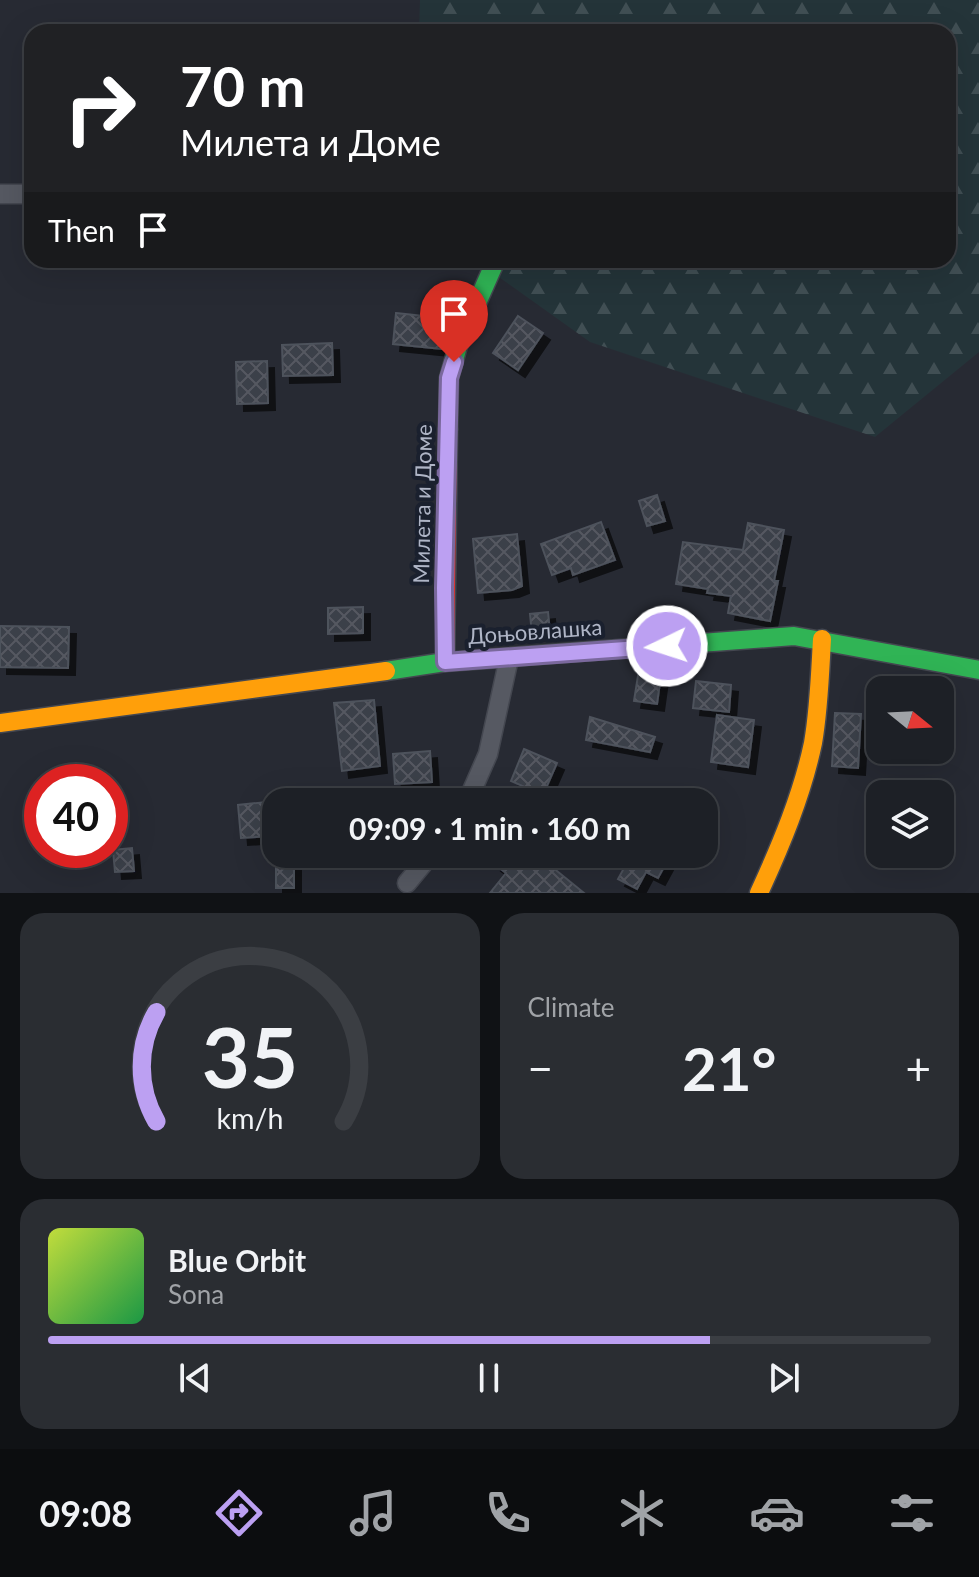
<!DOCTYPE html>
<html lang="en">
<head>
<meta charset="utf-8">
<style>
	:root { --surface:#1d2026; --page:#2a2d32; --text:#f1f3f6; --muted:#a0a3a7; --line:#3b3e43; --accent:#bca0f2 }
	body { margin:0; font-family:Lato,sans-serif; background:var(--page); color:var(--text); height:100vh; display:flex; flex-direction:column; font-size:30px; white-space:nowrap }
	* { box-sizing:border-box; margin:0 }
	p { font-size:26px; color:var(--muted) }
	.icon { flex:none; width:44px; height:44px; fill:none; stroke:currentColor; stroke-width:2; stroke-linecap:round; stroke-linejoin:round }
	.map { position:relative; height:893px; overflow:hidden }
	.details { display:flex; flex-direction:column; gap:20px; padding:20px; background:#101215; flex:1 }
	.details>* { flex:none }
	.top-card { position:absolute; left:24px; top:24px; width:932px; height:244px; border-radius:24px; box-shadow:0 8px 32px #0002,0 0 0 2px var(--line); background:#202124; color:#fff; overflow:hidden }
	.needle { width:52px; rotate:108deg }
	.fabs { position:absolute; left:866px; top:676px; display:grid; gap:16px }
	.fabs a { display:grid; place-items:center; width:88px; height:88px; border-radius:16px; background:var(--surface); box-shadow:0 8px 32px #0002,0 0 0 2px var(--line); font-size:40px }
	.speed { position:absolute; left:24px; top:764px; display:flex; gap:16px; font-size:40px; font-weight:700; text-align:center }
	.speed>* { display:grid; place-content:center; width:104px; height:104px; border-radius:50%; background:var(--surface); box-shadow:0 8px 32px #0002,0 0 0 2px var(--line); line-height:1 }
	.speed .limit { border:12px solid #d22; background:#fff; color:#111 }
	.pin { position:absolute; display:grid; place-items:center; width:68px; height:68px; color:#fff; margin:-82px -34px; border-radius:50% 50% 50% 0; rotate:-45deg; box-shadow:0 0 8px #0007 }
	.pin .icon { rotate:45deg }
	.me { position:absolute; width:88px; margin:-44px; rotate:266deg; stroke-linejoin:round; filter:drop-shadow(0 0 6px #0008) }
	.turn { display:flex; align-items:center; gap:28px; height:168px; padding:0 24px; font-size:36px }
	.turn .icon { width:104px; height:104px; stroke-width:2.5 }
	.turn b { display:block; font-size:56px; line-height:68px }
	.then { display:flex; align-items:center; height:76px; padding:0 24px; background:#0003; gap:16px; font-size:30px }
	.big { font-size:60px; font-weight:700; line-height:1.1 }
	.details .card { flex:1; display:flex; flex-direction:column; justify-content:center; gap:12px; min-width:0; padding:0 28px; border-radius:24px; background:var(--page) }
	.details .dial { align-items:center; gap:0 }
	.dial svg { height:208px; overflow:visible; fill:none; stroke:var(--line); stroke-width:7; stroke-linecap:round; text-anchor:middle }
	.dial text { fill:var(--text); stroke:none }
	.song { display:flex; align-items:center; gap:24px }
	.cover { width:96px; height:96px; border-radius:12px; background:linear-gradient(135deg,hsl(70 70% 55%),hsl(140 70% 35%)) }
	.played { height:8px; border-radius:4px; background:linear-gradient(90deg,var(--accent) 75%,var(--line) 75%) }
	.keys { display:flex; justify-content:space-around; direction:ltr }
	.heat { display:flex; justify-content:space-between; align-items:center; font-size:44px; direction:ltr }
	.details .tiles { flex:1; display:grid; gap:20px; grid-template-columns:1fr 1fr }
	.card:last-child { grid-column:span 2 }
	.trip { position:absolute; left:262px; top:788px; width:456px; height:80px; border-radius:24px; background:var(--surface); box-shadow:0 8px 32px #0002,0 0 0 2px var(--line); font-weight:700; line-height:80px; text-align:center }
	.menu { display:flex; height:128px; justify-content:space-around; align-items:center; background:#0c0d0f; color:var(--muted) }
	.menu .icon { width:56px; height:56px }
	.menu .active { color:var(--accent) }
	.menu b { font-size:36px; color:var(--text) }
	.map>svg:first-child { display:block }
</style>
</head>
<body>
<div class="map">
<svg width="979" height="893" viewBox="0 0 979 893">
	<defs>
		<pattern id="forest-firs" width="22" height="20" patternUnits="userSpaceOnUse" patternTransform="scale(2)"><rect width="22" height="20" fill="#243439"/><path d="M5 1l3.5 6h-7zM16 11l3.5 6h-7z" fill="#414f54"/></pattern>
		<pattern id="building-cross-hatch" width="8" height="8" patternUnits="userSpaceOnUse" patternTransform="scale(2)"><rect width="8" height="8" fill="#3b3f48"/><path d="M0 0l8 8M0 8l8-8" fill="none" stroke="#555861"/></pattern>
		<filter id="shadow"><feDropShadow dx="7" dy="7" stdDeviation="0" flood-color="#0009"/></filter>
	</defs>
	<rect width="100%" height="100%" fill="#272a33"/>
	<polygon fill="url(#forest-firs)" points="420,0 979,0 979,352 875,437 590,342 475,260 948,260 948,32 419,32"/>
	<g fill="url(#building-cross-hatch)" stroke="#4e525c" stroke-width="2" filter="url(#shadow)">
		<polygon points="396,313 453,319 442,349 393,344"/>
		<polygon points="518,316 543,333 518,370 493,353"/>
		<polygon points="332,343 333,375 283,376 282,345"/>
		<polygon points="267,361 268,403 237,404 236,362"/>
		<polygon points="657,495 665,521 647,526 639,501"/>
		<polygon points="601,522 615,560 573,575 571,568 552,575 541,544"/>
		<polygon points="748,523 784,530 774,581 778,581 770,621 728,613 731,596 707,593 708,589 676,584 683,542 743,550"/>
		<polygon points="517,534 522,586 512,590 478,593 473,539"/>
		<polygon points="363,607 363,633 328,634 328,608"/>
		<polygon points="548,612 550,632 532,634 530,614"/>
		<polygon points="0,626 69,627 68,668 0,667"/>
		<polygon points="663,661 657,704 634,701 640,663"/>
		<polygon points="696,681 731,685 729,712 693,708"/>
		<polygon points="374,700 380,766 342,771 334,703"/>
		<polygon points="835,713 861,714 858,768 832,766"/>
		<polygon points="717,715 754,720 748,767 711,762"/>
		<polygon points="590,717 655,737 650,752 586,740"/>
		<polygon points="524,749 557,763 543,795 511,781"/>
		<polygon points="430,751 432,782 395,784 393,754"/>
		<polygon points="266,802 269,836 241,838 238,805"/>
		<polygon points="132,848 134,871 115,872 113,850"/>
		<rect x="276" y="854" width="18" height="34"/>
		<polygon points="502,854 536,854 584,893 490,893 506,873 494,864"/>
		<polygon points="614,854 671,854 658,878 646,872 637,889 618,879 628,861"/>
	</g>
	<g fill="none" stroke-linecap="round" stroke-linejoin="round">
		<defs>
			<g id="street">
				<polyline points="0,194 32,194"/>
				<polyline points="467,802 488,754 509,658"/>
				<polyline points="407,883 431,854"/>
			</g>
			<g id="fast">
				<polyline points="448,429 449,378 458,346 496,260"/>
				<polyline points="386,671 445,662 794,636 979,670"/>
			</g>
			<g id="slow">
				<polyline points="0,723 386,671"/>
				<path d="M759 893C781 845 802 795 813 743 819 709 820 674 822 639"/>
			</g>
			<polyline id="jam" points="445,662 448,429"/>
		</defs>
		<use href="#street" stroke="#444750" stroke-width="21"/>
		<use href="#fast" stroke="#444750" stroke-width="21"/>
		<use href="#slow" stroke="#444750" stroke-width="21"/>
		<use href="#jam" stroke="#444750" stroke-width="21"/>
		<use href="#street" stroke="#565962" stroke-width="18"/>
		<use href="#fast" stroke="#30b455" stroke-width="18"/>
		<use href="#slow" stroke="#ff9f0a" stroke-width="18"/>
		<use href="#jam" stroke="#e5322d" stroke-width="18"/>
	</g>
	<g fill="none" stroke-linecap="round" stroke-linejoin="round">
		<defs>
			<polyline id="route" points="454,362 449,378 444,588 445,662 667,646"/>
		</defs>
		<use href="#route" stroke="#7a689d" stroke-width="20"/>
		<use href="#route" stroke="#bca0f2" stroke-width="14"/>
	</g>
	<g text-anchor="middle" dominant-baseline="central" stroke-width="8" stroke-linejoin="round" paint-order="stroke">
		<g font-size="22" fill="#afb5c6" stroke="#1a202e">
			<text transform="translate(422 504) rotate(-89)">Милета и Доме</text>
			<text transform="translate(535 631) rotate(-4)">Доњовлашка</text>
		</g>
	</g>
</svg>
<div class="fabs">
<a><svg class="needle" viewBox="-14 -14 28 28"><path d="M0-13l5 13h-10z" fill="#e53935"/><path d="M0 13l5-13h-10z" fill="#a0a3a7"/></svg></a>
<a><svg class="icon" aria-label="layers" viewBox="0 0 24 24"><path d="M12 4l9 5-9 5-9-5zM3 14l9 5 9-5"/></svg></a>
</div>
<div class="speed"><div class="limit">40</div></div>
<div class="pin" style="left:454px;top:362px;background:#d93025"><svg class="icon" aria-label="arrive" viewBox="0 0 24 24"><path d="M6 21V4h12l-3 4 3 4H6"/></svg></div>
<svg class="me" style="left:667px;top:646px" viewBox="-20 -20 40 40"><circle r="17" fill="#bca0f2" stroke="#fff" stroke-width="3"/><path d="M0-11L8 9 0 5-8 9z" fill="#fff"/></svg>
<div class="trip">09:09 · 1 min · 160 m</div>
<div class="top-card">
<div class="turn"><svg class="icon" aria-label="right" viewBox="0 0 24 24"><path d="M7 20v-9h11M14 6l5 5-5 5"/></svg><div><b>70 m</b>Милета и Доме</div></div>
<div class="then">Then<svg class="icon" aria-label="arrive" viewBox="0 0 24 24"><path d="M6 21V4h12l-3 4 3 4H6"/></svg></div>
</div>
</div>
<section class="details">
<div class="tiles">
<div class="card dial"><svg viewBox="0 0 100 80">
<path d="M14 69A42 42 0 1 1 86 69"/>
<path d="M14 69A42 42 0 0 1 14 27" stroke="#bca0f2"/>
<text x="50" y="56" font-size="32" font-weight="700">35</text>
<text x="50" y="72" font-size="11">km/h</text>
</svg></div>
<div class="card"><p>Climate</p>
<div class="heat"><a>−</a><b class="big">21°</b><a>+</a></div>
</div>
<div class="card">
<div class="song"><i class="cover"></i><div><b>Blue Orbit</b><p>Sona</p></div></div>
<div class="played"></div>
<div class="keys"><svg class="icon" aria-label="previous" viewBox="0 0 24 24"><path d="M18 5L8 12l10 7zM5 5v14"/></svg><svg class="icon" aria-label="pause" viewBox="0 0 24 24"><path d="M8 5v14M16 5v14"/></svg><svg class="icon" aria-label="next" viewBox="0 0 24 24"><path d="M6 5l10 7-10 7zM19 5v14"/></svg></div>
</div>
</div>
</section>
<nav class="menu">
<b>09:08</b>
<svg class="icon active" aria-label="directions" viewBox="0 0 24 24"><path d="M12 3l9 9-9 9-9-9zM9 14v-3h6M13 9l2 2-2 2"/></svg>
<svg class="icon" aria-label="music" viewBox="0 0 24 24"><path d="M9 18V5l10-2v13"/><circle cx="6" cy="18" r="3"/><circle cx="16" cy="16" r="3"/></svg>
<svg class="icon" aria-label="phone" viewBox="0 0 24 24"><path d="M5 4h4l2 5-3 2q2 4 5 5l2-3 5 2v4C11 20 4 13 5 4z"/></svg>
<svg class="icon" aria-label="climate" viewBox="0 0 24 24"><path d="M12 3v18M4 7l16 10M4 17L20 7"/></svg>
<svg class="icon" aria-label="car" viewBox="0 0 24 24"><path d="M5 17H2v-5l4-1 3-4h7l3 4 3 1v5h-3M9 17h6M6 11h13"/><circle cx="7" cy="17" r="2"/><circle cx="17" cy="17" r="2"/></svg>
<svg class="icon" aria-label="filters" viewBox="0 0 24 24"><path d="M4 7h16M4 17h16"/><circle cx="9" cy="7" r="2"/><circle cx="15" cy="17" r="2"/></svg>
</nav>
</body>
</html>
